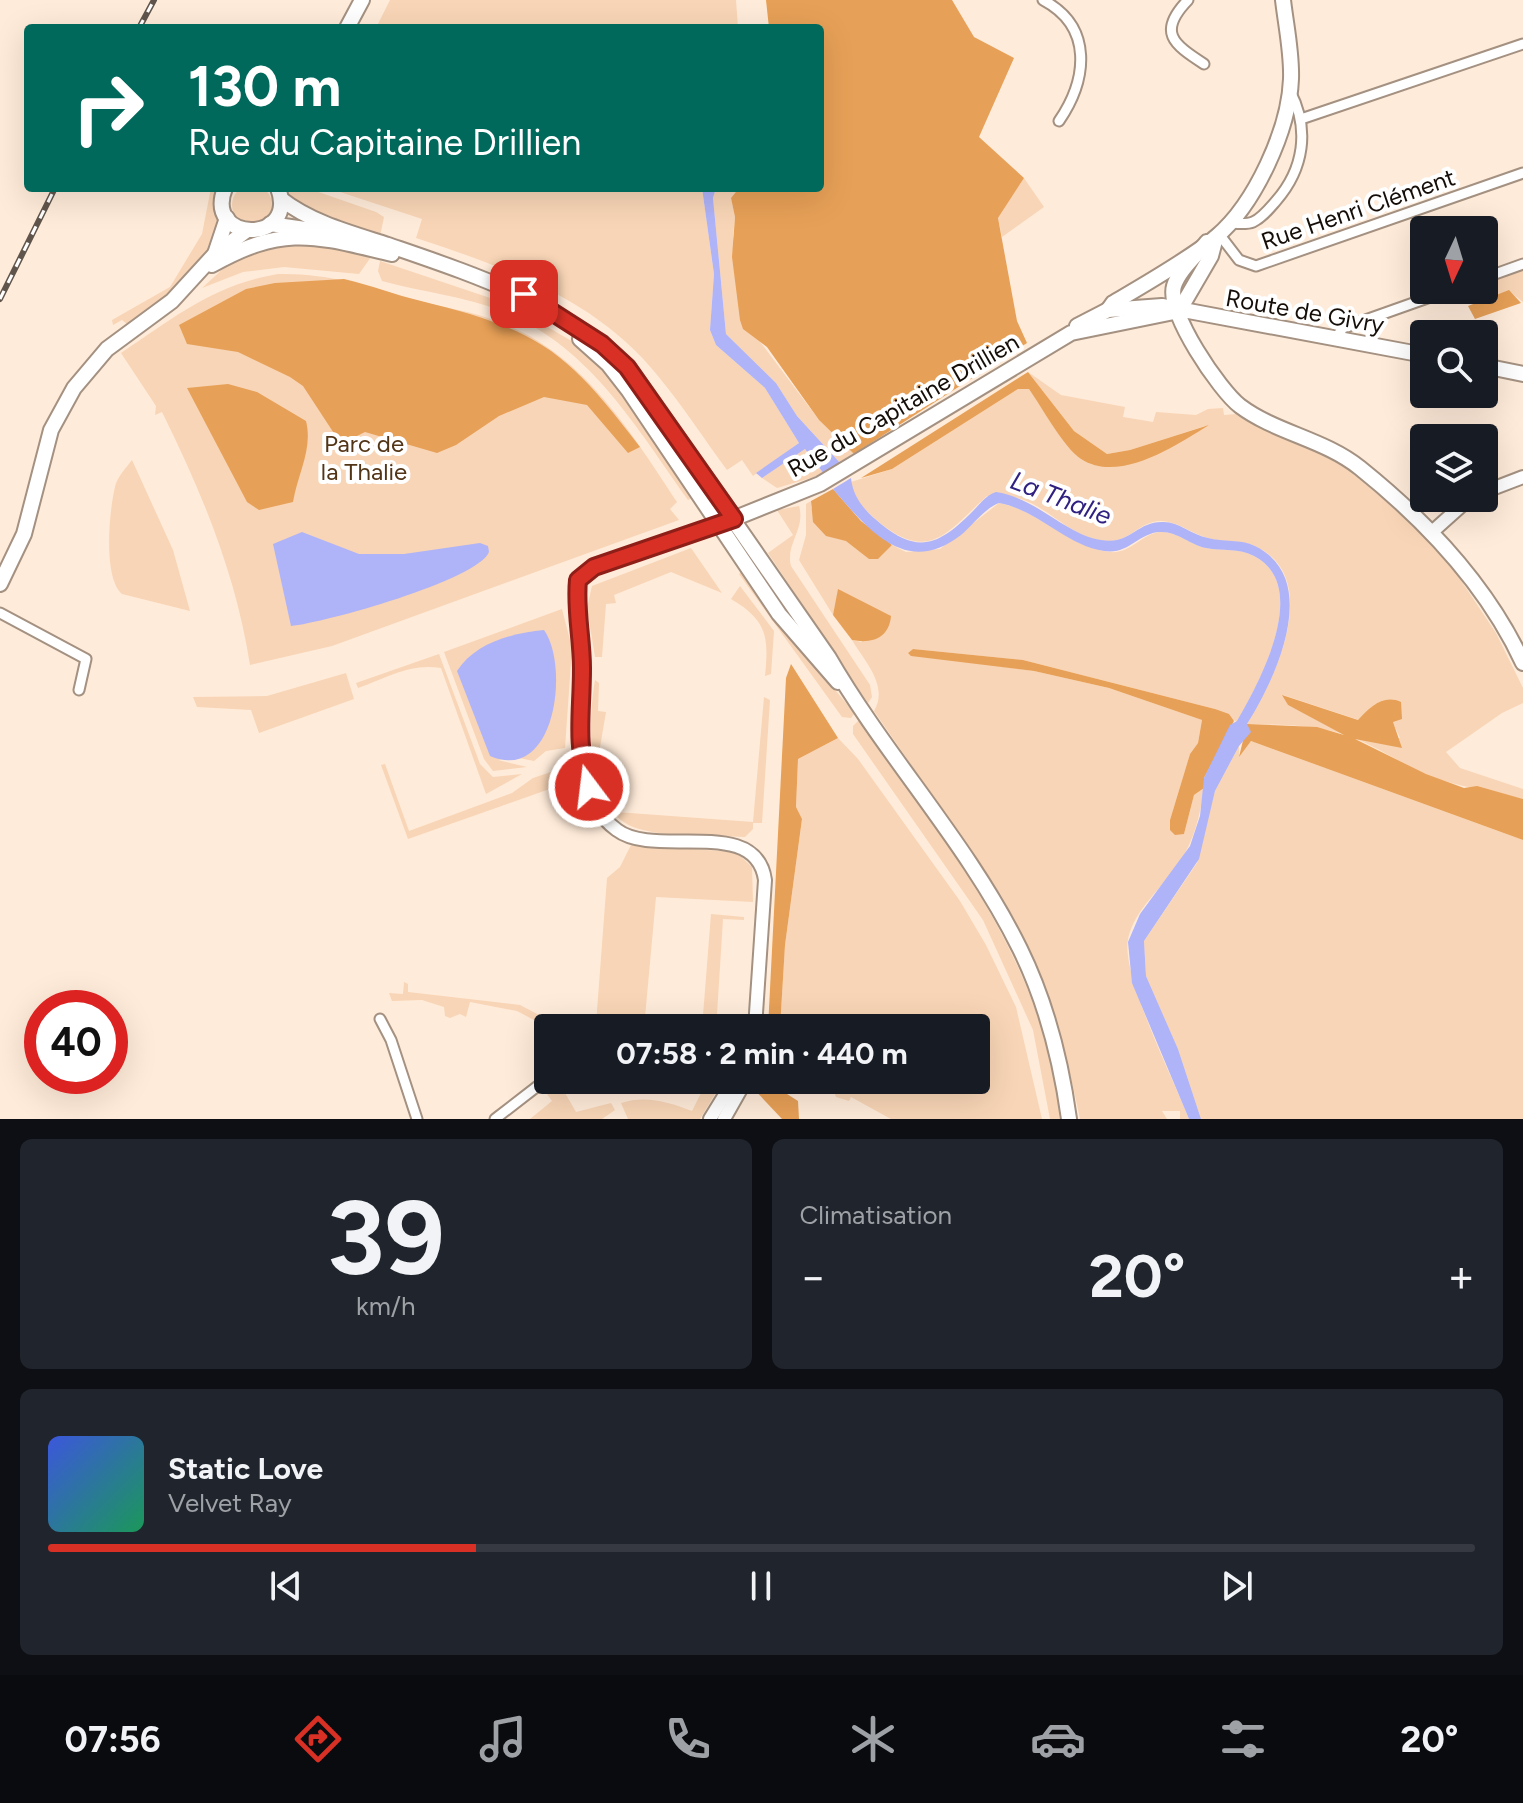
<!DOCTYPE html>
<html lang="fr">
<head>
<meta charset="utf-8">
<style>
	:root { --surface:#171b24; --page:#20242c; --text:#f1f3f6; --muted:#9ea1a6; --line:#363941; --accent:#d93025 }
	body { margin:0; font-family:Figtree,sans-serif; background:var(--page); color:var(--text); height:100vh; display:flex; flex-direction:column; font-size:30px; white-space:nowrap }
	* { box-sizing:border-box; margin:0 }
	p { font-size:26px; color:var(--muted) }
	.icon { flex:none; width:44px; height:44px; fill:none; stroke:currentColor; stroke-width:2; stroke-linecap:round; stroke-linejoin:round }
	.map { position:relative; height:1119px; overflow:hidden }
	.details { display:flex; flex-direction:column; gap:20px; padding:20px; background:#0d0f14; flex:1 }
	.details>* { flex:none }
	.hud { position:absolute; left:24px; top:24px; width:800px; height:168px; border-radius:8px; box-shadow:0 8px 32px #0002; background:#00695c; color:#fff; overflow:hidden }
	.needle { width:52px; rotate:184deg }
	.controls { position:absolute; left:1410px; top:216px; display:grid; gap:16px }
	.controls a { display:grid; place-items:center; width:88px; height:88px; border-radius:8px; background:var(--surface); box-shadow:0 8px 32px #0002; font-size:40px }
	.speed { position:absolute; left:24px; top:990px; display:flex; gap:16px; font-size:40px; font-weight:700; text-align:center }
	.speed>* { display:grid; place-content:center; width:104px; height:104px; border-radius:50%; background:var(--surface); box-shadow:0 8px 32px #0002; line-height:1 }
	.speed .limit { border:12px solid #d22; background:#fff; color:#111 }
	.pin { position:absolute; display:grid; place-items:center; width:68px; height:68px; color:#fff; margin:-34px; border-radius:16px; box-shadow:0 4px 12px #0006 }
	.me { position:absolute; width:88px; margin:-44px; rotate:345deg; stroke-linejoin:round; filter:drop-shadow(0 0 6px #0008) }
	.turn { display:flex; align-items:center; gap:28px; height:168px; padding:0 32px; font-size:36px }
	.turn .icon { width:104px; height:104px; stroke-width:2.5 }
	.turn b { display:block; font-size:56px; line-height:68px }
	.big { font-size:60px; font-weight:700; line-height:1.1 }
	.details .card { flex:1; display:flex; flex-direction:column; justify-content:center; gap:12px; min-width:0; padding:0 28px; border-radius:12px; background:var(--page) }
	.details .dial { align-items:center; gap:0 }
	.dial b { font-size:104px; line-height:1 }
	.song { display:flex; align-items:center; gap:24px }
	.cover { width:96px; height:96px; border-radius:12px; background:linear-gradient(135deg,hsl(230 70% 55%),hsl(150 70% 35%)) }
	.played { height:8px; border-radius:4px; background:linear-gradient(90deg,var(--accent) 30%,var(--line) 30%) }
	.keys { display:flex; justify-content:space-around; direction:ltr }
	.heat { display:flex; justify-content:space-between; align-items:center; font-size:44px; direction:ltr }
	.details .tiles { flex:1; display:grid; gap:20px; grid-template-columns:1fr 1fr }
	.card:last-child { grid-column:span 2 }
	.trip { position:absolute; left:534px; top:1014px; width:456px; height:80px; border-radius:8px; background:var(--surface); box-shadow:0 8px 32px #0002; font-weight:700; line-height:80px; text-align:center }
	.dock { display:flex; height:128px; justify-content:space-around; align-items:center; background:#090b0e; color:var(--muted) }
	.dock .icon { width:56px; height:56px }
	.dock .current { color:var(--accent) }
	.dock b { font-size:36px; color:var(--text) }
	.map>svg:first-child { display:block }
</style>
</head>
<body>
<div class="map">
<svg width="1523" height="1119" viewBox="0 0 1523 1119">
	<rect width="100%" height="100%" fill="#ffebd9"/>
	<g fill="#f8d5b6" fill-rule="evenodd">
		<polygon points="390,0 736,0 738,28 376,28"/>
		<polygon points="1024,178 1044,207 1002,237 998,218"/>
		<circle cx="252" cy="205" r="20"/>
		<path d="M211 188H220C217 202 220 212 219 225 215 266 159 304 127 324L122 320 113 325 112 320 170 287 202 234Z"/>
		<polygon points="286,188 307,188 376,212 384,217 380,236 326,221 289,197"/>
		<path d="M328 188H702L714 274 710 330 716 345 765 388 799 443 753 476 742 460 727 470C704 439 683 406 658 376 596 299 507 268 416 238L422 219Z"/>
		<polygon points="716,188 739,188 731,198 735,217 733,236 755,335 819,420 854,454 841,464 797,416 776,383 726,334 713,198"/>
		<polygon points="279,241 345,248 371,257 359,274 284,267 243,272 202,288 238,255"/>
		<path d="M380 261 508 304 575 343 621 388 695 497 688 500C636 427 589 345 501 311 464 296 421 292 382 281L378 271Z"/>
		<polygon points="1523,269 1523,302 1509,291 1482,301 1475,290 1484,290 1484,283"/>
		<path d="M278 274C327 273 369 286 416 300 444 308 472 311 499 322 583 353 630 431 677 502L670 509 679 520 332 646 250 665C236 574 202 493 162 412L155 415 156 406 121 353C175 317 213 285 278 274Z"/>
		<path d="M1028 372 1061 395 1125 407 1123 417 1153 422 1156 412 1196 415 1208 409 1223 408 1224 415 1237 414 1337 460 1415 526 1446 558 1496 633 1523 688V703L1502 713 1446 752 1460 768 1523 789V799C1491 790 1459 788 1428 775 1402 764 1378 747 1351 737 1317 724 1282 725 1247 724 1275 680 1324 577 1255 546 1242 540 1226 542 1212 539 1195 536 1178 521 1161 521 1135 522 1130 546 1099 540 1069 535 1047 506 1018 498 1009 495 997 497 987 496 948 531 930 564 879 522 866 511 853 499 851 482L892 469 1018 389 1029 388C1042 408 1062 444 1080 458 1113 484 1176 445 1205 426L1130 450 1107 454 1074 431ZM1283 695 1359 720C1370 707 1383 694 1401 703L1392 721 1400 738 1351 737 1288 705Z"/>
		<polygon points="805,449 824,474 777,488 762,478"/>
		<path d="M132 460 173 550 190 611 122 594C103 577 109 512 115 487 117 477 126 468 132 460Z"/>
		<path d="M811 501V508L869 559H878L892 545 906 552 940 549 999 503C1040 511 1068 547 1110 552 1131 554 1141 534 1160 532 1177 531 1190 545 1206 548 1222 551 1239 548 1254 556 1312 586 1259 684 1237 722L1215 709 1023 660 913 649 908 653 1034 671 1109 688 1202 720 1198 743 1190 754 1170 820V830L1184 834 1194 795 1204 788C1200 815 1195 839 1179 863 1163 887 1134 910 1128 939 1121 976 1174 1080 1189 1119H1180V1111H1162L1167 1119H1080C1064 1039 1041 967 1001 895L874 711C889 686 865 662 852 640L862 642 839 589 833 615 799 560 806 535V504Z"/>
		<path d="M799 506C806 529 785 544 791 566L870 685 872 697 868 703 768 553 793 535 777 510Z"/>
		<polygon points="691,548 722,593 671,572 614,595 616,603 606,604 602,657 595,657 587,608 592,586"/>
		<polygon points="742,571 774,617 846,703 854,714 851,718 842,717 739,574"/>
		<path d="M740 586 774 631 771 674 765 676C769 637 767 620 731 599Z"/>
		<polygon points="562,609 572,648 565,748 546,751 534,761 519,758 528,754 498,760 527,767 493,771 484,759 444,652"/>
		<path d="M439 654 480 764 493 777 522 774 486 794 441 668C410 663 389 677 358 688L356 683Z"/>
		<polygon points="346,673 354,699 259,733 251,710 197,707 193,697 267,696"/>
		<path d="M595 680 599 683 598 711 606 712 599 753 616 812 753 822 764 697 770 700 762 823H753V829L745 837C711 835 672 838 639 829 584 814 588 723 595 680Z"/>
		<path d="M859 720C946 842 1046 964 1060 1119H1050L1033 1030 983 920 853 734V726Z"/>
		<polygon points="838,738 858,759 960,901 986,945 1016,1007 1042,1119 891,1119 851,1097 849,1101 836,1097 832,1088 811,1080 976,1080 976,1028 780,1028 785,945 802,820 796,808 798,759"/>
		<polygon points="1251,741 1523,840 1523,1119 1201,1119 1178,1049 1146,976 1144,941 1197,863 1215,791 1239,746 1239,755"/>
		<polygon points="385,764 409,831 512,793 533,778 569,766 572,781 408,839 381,765"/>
		<polygon points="631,845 736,852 752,867 753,902 656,897 644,1028 587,1028 588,1024 596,1024 607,878 620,867"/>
		<polygon points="711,914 744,917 744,920 723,919 717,1014 737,1015 736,1028 702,1028"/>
		<polygon points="404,982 408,984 408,992 520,1005 564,1028 549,1028 517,1011 470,1002 466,1017 460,1014 450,1018 445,1016 444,1007 422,1000 392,1001 389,993 403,994"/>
		<path d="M707 1081 715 1094 700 1119H628L621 1103C646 1095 668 1102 692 1111Z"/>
		<polygon points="561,1086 576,1112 611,1103 615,1110 602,1119 530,1119 552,1101 547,1094"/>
	</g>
	<g fill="#e7a057">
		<polygon points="766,0 952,0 974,37 1014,58 979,137 1024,178 998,218 1017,321 1027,343 854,454 819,420 767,347 743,329 740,320 732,257 735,217 731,198 739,188 820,188 820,28 769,28"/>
		<path d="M344 279C371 285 395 295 421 301 540 330 566 350 640 447L628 453 587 405 544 397 499 416 456 445 437 453 365 432 341 444 303 386 290 377 238 352 187 344 179 325 246 289 275 283Z"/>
		<polygon points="1509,290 1521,303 1475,319 1468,306"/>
		<path d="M1028 372 1074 431 1107 454 1130 450 1209 425C1177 445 1119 484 1081 459 1064 448 1041 406 1029 389H1018L892 469 861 478Z"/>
		<path d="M228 384 257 392 306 421C313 449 298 473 293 502L259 510 247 502 187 388Z"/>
		<polygon points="833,489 861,521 892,545 878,559 869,559 846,541 826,536 813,522 811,501"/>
		<path d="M838 589 891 616C889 638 872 644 852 640L833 615Z"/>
		<polygon points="913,649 1023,660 1215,709 1229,714 1234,721 1204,778 1204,788 1194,795 1184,834 1175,835 1170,830 1170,820 1190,754 1198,743 1202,720 1109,688 1034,671 911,656 908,653"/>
		<polygon points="791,664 838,738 798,759 796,807 802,819 785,945 780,1028 768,1028 786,678"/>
		<path d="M1282 695 1358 720C1370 707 1383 694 1401 702L1402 719 1393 722 1402 748 1355 739 1426 774 1464 788 1477 786 1523 799V840L1251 741 1239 757 1247 724 1317 727 1344 735 1288 705Z"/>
		<polygon points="756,1080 765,1080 798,1101 799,1119 782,1119 752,1087"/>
	</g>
	<g fill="#afb3f8">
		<polygon points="702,188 716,188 713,198 726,334 776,383 797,416 841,464 824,474 805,449 762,478 756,473 799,443 765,388 716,345 710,330 714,274"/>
		<path d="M851 478C853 498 865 511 881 524 919 555 940 544 972 512 980 504 986 495 996 492 1037 498 1066 535 1101 540 1131 545 1136 522 1162 522 1178 521 1192 535 1208 538 1223 542 1241 539 1255 546 1323 579 1275 680 1247 724L1251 732 1239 746 1215 791 1199 859 1144 941 1146 976 1178 1049 1201 1119H1189L1132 983 1128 942 1140 914 1190 846 1200 816 1204 778 1230 725 1237 721C1259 683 1312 586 1254 556 1239 548 1222 551 1206 548 1190 545 1177 531 1160 532 1138 533 1129 555 1104 551 1065 545 1038 510 999 503 985 508 973 525 961 535 906 578 868 529 833 489Z"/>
		<path d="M302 532 359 554H404L480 543 488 546 489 552C478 580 324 623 291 626L273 544Z"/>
		<path d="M544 630C570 667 555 784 490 756L457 671C475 643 512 633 544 630Z"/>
	</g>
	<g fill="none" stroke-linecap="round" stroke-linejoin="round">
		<defs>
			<g id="minor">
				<path d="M1043 0C1094 27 1087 80 1059 121"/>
				<path d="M1188 0C1157 32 1173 44 1204 64"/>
				<polyline points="1301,119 1523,44"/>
				<path d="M1228 223C1235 223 1246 225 1253 222 1262 218 1269 209 1276 201 1304 169 1310 129 1290 91"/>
				<polyline points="1219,234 1239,260 1256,266 1523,173"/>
				<polyline points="1484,278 1523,264"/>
				<polyline points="1335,339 1343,328 1450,290"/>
				<polyline points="0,613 86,659 79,690"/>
				<polyline points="380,1019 391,1040 417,1119"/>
				<polyline points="495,1119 548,1078"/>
			</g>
			<g id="tertiary">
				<polyline points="1484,492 1523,477"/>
				<path d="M719 525 594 567 578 580C575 611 583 640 582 671 581 720 569 796 617 830 655 859 756 815 765 880L755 1028"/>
				<polyline points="1432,532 1470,498"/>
				<polyline points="710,1119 734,1080"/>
				<polyline points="724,1119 746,1080"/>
			</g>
			<g id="secondary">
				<path d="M1207 242C1197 255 1179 270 1174 286 1166 312 1220 391 1240 406 1276 433 1324 439 1360 468 1426 521 1487 585 1523 663"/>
				<polyline points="215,254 227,218"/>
				<path d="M212 265C285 224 315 236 392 254"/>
				<path d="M1108 310 1113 303C1142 286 1191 258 1216 237 1255 204 1289 130 1291 79 1292 53 1286 26 1283 0"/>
				<polyline points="1077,326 1108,310 1162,306 1424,355"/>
				<polyline points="1484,366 1523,374"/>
				<polyline points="723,523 820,484 1071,333 1179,311 1211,256 1216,237"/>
				<polyline points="0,584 24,534 51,430 74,388 107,349 172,301 215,254 246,231"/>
			</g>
			<g id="primary">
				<polyline points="347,28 362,0"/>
				<path d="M225 188C203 243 299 245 278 188"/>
				<path d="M281 199C312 223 351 233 388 245 475 275 559 302 627 367L829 658C887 758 969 845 1020 949 1046 1002 1061 1061 1069 1119"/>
				<polyline points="270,224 326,232"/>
				<polyline points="580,339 608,364 629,391 779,614 838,682"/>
			</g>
		</defs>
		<use href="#minor" stroke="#a49181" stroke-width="13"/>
		<use href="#tertiary" stroke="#a49181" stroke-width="16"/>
		<use href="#secondary" stroke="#a49181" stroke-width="18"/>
		<use href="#primary" stroke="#a49181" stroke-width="18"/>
		<use href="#minor" stroke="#fff" stroke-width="9"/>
		<use href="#tertiary" stroke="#fff" stroke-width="12"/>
		<use href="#secondary" stroke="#fff" stroke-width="14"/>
		<use href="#primary" stroke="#fff" stroke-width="14"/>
		<defs>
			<g id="rail">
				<polyline points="139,28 154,0"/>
				<polyline points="0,299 55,188"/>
			</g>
		</defs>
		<use href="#rail" stroke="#60554c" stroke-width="6"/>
		<use href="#rail" stroke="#fff" stroke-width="3" stroke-dasharray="9" stroke-linecap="butt"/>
	</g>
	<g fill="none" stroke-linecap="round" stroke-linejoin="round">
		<defs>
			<path id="route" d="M524 294 602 344 627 367 734 519 594 567 578 580C575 610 582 638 582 668 582 714 575 742 589 787"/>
		</defs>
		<use href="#route" stroke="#8d1f18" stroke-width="20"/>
		<use href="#route" stroke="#d93025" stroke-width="14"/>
	</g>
	<g text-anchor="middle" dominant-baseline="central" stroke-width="8" stroke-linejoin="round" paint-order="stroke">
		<g font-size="24" fill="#140d08" stroke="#fff">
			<text transform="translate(1358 209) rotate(-19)">Rue Henri Clément</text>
			<text transform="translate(1305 311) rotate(10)">Route de Givry</text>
			<text transform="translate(903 405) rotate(-30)">Rue du Capitaine Drillien</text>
		</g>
		<g font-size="24" fill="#523416" stroke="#fff">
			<text x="364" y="443">Parc de<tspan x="364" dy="28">la Thalie</tspan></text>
		</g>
		<g font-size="26" font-style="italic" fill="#302181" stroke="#fff">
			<text transform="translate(1061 498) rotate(21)">La Thalie</text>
		</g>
	</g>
</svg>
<div class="controls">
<a><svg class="needle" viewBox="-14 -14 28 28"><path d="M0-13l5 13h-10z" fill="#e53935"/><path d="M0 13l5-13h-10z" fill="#9ea1a6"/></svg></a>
<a><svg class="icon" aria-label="search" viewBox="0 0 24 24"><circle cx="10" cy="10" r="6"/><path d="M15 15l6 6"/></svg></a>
<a><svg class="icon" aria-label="layers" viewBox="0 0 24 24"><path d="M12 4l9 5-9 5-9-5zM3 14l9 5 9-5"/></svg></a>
</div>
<div class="speed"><div class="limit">40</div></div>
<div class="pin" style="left:524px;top:294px;background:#d93025"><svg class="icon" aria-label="arrive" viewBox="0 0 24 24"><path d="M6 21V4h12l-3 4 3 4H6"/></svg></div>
<svg class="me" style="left:589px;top:787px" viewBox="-20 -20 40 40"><circle r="17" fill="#d93025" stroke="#fff" stroke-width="3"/><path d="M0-11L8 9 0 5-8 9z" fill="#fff"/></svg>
<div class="trip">07:58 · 2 min · 440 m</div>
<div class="hud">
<div class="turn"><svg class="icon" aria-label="right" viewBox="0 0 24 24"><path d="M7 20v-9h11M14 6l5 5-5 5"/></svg><div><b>130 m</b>Rue du Capitaine Drillien</div></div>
</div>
</div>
<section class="details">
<div class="tiles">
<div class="card dial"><b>39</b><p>km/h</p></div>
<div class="card"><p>Climatisation</p>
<div class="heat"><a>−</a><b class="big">20°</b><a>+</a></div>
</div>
<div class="card">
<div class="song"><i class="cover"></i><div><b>Static Love</b><p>Velvet Ray</p></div></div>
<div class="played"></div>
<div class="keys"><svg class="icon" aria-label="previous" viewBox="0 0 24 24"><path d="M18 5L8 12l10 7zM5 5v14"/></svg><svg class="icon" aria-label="pause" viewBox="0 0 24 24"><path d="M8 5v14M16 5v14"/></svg><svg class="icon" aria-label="next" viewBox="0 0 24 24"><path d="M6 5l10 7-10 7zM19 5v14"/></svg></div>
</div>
</div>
</section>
<nav class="dock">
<b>07:56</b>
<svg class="icon current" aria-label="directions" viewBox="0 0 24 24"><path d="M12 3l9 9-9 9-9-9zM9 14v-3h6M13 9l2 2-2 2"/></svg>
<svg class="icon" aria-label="music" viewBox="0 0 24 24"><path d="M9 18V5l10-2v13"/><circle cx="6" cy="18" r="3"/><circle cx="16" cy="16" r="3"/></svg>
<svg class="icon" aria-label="phone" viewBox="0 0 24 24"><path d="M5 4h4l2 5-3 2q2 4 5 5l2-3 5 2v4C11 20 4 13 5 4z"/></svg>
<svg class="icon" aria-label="climate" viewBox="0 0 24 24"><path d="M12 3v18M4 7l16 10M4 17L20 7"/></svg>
<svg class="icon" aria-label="car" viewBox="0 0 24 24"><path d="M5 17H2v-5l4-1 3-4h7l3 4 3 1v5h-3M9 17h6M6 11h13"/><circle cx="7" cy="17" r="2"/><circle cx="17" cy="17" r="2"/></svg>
<svg class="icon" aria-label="filters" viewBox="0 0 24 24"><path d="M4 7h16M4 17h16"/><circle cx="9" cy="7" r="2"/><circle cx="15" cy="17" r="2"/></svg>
<b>20°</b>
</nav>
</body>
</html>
